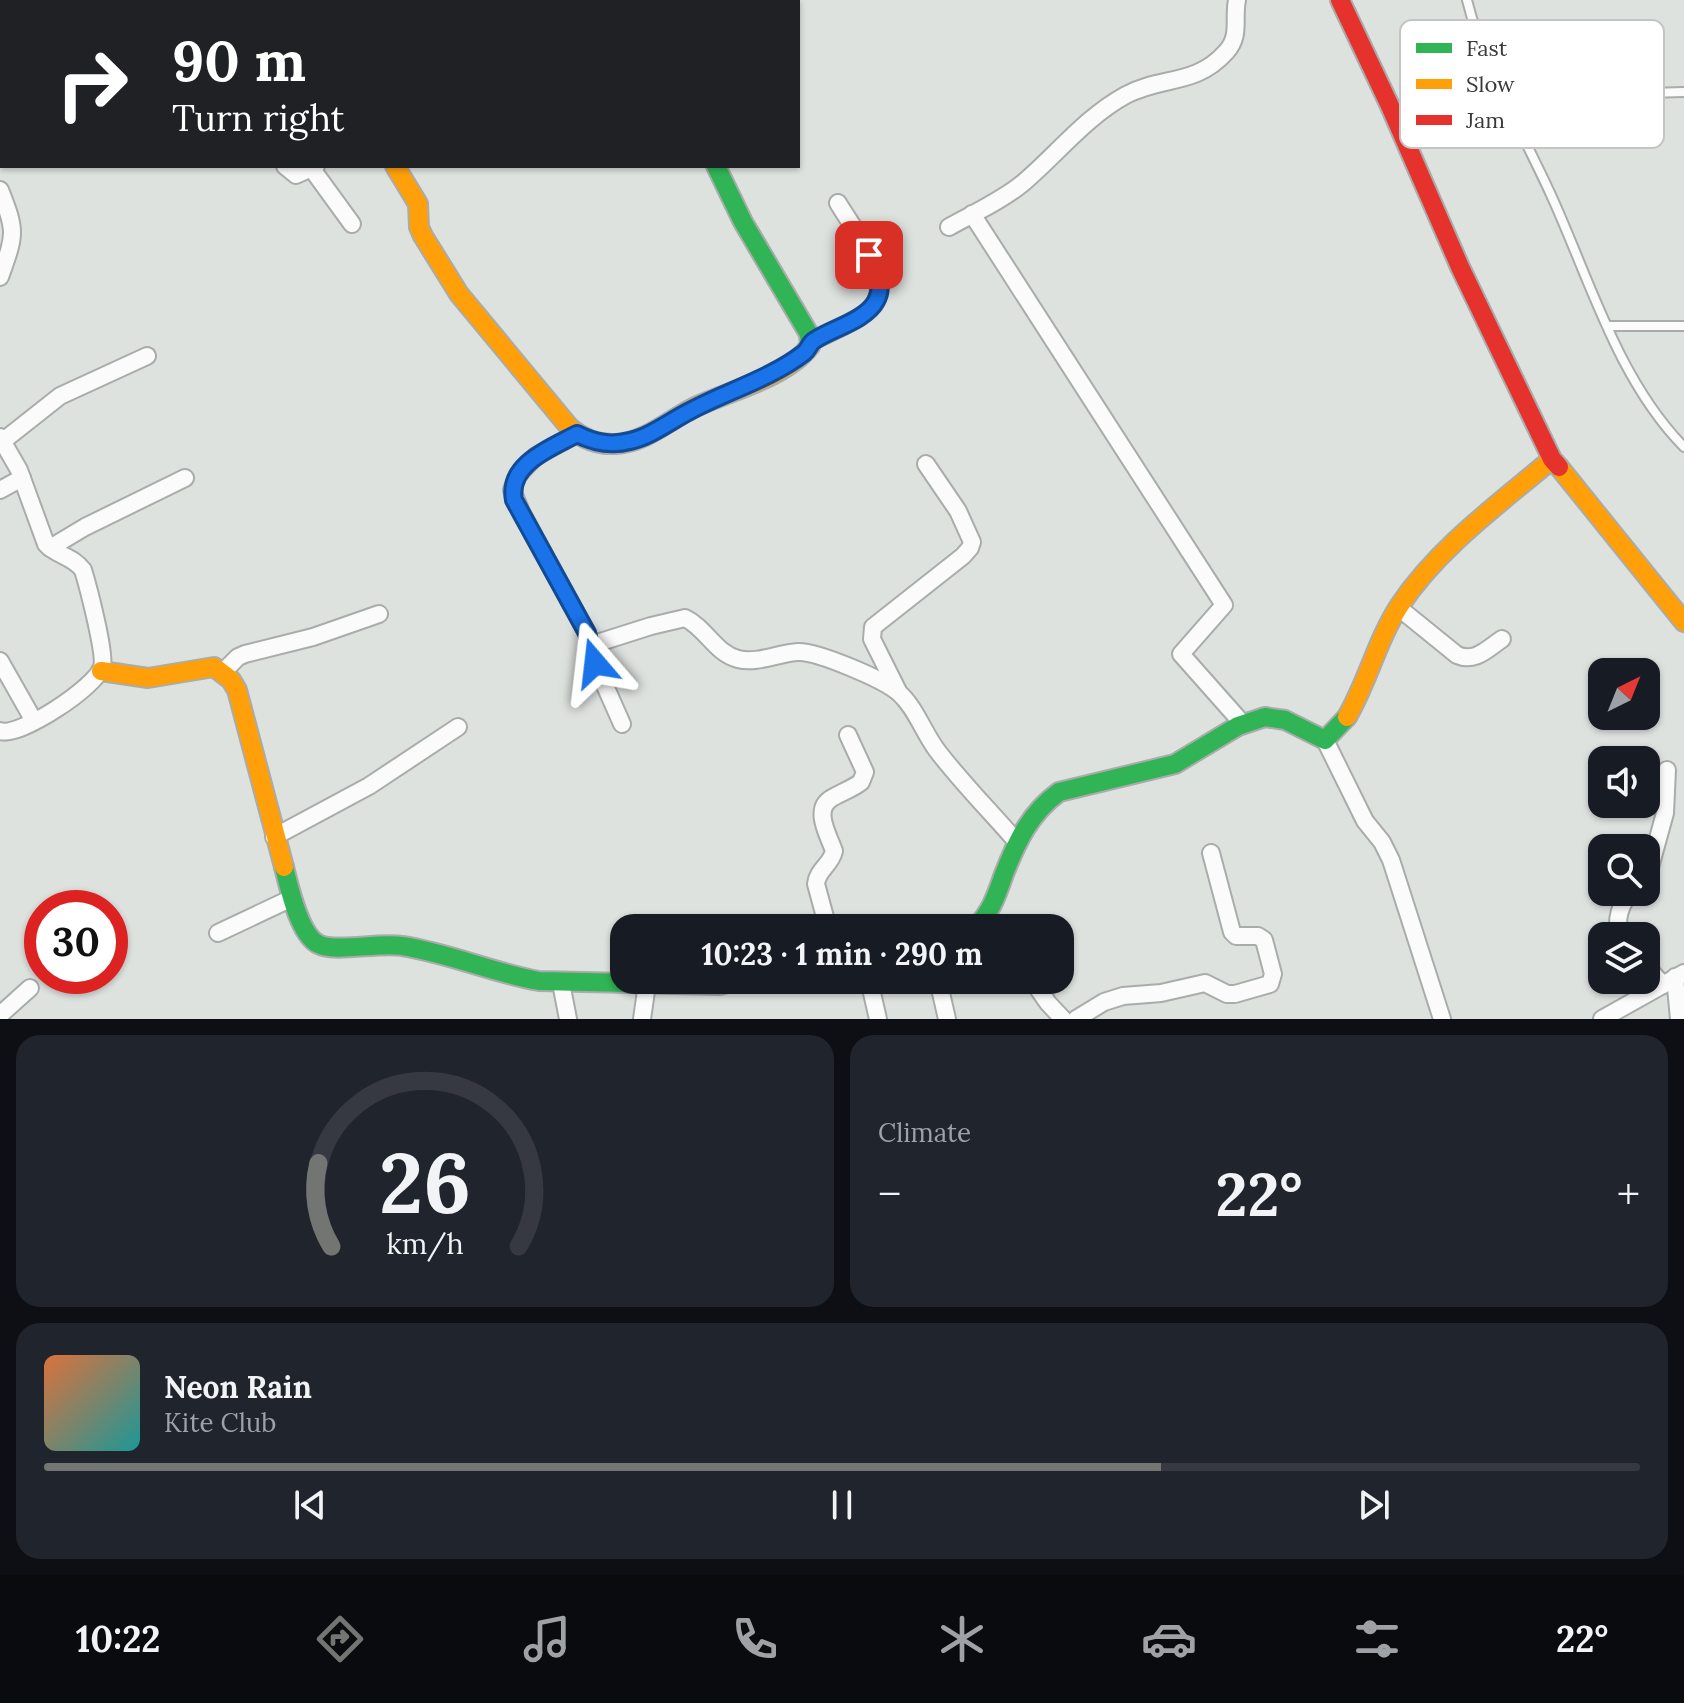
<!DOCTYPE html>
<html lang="en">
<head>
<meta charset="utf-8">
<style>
	:root { --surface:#171b24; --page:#20242c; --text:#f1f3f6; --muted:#9ea1a6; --line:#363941; --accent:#737573 }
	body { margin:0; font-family:Lora,serif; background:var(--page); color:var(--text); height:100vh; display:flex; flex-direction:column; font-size:30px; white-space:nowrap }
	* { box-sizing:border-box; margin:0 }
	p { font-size:26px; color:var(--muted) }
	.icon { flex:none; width:44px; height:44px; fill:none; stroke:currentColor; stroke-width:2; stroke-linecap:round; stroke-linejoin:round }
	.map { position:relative; height:1019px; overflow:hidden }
	.panel { display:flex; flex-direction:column; gap:16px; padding:16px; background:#0d0f14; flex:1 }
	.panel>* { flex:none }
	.top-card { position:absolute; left:0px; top:0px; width:800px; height:168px; box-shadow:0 2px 6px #0004; background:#202124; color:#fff; overflow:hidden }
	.needle { width:52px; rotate:43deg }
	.tools { position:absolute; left:1588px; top:658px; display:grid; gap:16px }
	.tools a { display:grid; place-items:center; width:72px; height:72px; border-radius:16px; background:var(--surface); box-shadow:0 2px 6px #0004; font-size:40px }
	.speed { position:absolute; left:24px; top:890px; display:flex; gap:16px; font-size:40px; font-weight:700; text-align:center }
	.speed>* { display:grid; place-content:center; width:104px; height:104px; border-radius:50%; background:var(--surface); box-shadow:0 2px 6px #0004; line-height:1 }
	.speed .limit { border:12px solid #d22; background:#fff; color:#111 }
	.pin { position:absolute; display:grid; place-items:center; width:68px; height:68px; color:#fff; margin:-34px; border-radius:16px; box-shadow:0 4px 12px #0006 }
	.me { position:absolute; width:88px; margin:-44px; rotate:343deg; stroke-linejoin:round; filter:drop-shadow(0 0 6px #0008) }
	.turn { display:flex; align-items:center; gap:28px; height:168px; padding:0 40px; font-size:36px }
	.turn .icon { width:104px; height:104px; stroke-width:2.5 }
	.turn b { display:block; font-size:56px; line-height:68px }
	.big { font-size:60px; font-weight:700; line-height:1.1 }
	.panel .widget { flex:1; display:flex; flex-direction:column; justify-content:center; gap:12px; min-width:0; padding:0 28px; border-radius:24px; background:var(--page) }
	.panel .dial { align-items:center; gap:0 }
	.dial svg { height:208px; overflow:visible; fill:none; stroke:var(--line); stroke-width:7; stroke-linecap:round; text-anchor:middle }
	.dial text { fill:var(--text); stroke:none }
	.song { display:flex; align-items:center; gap:24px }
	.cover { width:96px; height:96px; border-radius:12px; background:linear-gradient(135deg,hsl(20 70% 55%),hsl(180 70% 35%)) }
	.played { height:8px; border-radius:4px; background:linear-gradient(90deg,var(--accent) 70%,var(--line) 70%) }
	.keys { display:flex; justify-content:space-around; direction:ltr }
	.heat { display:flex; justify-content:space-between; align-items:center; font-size:44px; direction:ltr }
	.panel .tiles { flex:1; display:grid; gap:16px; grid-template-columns:1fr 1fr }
	.widget:last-child { grid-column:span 2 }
	.trip { position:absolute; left:610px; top:914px; width:464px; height:80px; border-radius:24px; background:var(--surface); box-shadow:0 2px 6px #0004; font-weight:700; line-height:80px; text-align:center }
	.tab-bar { display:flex; height:128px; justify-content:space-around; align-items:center; background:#090b0e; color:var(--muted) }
	.tab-bar .icon { width:56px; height:56px }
	.tab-bar .active { color:var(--accent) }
	.tab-bar b { font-size:36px; color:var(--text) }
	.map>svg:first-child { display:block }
</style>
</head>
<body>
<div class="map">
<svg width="1684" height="1019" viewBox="0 0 1684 1019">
	<rect width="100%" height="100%" fill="#dee2df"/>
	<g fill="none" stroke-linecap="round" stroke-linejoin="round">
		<defs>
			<g id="lane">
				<path d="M1467 0C1484 69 1522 131 1551 195 1590 280 1618 380 1684 447"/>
				<polyline points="1504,97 1684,92"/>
				<polyline points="1609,326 1684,326"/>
			</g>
			<g id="street">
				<polyline points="136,0 137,2"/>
				<polyline points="400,0 402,2"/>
				<polyline points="49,2 51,0"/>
				<polyline points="764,2 768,0"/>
				<polyline points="0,61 2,59"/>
				<polyline points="285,166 296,175 316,166"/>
				<polyline points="312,169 352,224"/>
				<path d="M0 190C17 232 15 235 0 277"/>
				<polyline points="972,214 1224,605 1181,654 1243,724"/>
				<path d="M949 227C974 213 1001 201 1023 183 1057 154 1087 116 1126 95 1161 76 1196 86 1226 52 1241 36 1233 19 1237 0"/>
				<path d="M811 342C830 332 855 323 871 308 897 283 852 227 838 203"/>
				<polyline points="577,434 536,456 517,476 512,490 522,514 587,633 595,663 622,724"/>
				<path d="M0 437 19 470 46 544C57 556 73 556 83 570 88 586 106 655 102 667 96 687 19 738 0 731"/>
				<polyline points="3,441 60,396 147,356"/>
				<polyline points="0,490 22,478"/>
				<polyline points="50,548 85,527 185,478"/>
				<path d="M1399 608 1457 655C1475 663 1487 649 1502 639"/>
				<path d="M591 645 651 626 685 618C706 628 715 653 738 659 757 664 779 653 798 652 817 651 885 680 899 693 915 707 923 731 936 749 960 781 990 811 1016 841"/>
				<polyline points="0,661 34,721"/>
				<polyline points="223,672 238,657 245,654 313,637 379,614"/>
				<polyline points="898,691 872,639 873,627 963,556 970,548 972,542 958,511 926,464"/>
				<polyline points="1325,740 1365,821 1382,842 1391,860 1442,1019"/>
				<polyline points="274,837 369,786 458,727"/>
				<polyline points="1646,882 1665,813 1667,770"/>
				<path d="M828 928 816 884C817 870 831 865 834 851 829 836 812 809 832 798 842 792 852 789 861 782L865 772 848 735"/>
				<polyline points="218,933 292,898"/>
				<path d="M1620 936C1615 921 1620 902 1632 892"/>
				<polyline points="1646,966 1663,985"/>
				<polyline points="1675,977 1679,1019"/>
				<polyline points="869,980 878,1019"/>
				<polyline points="938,980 947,1019"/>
				<polyline points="1032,980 1048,1003 1063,1019"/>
				<polyline points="561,983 568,1019"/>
				<polyline points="0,1015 30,988"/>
				<polyline points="642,1019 647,984"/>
				<polyline points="1076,1019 1104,1002 1123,996 1161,993 1205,983 1227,994 1235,994 1270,984 1273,974 1264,940 1258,936 1236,936 1232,932 1211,853"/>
				<polyline points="1602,1019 1684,973"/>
			</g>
			<g id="fast">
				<polyline points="716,166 743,222 809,334 810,346"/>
				<path d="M284 867C289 887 299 934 318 944 334 953 379 942 402 946 449 953 493 973 539 981L720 985 738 980"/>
				<path d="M975 928C991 913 997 894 1004 874 1017 841 1030 813 1059 792L1175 764 1238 726 1265 717 1285 720 1325 740 1347 717"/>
			</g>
			<g id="slow">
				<path d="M395 166 418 204 419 227 423 236 459 294 570 428C583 439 599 445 616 444 646 442 669 420 695 407 730 391 787 377 810 346"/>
				<polyline points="1559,467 1684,622"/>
				<polyline points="101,671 148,678 214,667 231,680 237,690 284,867"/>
				<path d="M1347 717C1368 681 1377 640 1400 605 1439 547 1499 504 1552 459"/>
			</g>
			<polyline id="jam" points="1340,0 1390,106 1460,267 1552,459 1559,467"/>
		</defs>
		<use href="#lane" stroke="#a9acaa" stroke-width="12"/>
		<use href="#street" stroke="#a9acaa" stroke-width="20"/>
		<use href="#fast" stroke="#a9acaa" stroke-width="22"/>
		<use href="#slow" stroke="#a9acaa" stroke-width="22"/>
		<use href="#jam" stroke="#a9acaa" stroke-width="22"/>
		<use href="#lane" stroke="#fafbfa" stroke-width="8"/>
		<use href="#street" stroke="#fafbfa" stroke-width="16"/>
		<use href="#fast" stroke="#30b455" stroke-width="18"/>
		<use href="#slow" stroke="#ff9f0a" stroke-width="18"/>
		<use href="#jam" stroke="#e5322d" stroke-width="18"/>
	</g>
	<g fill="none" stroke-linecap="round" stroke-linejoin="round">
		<defs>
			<path id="route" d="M595 663 587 633 514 500C507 464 551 448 577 434 595 443 611 446 630 441 652 436 670 421 690 411 727 391 770 379 804 353 809 349 809 343 815 340 833 328 865 321 876 301 885 285 876 270 869 255"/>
		</defs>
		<use href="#route" stroke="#114b97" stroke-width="20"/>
		<use href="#route" stroke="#1a73e8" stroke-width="14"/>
	</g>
	<rect x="1400" y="20" width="264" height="128" rx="12" fill="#fff" stroke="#c4c4c4" stroke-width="2"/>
	<rect x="1416" y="43" width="36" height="10" fill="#30b455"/>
	<rect x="1416" y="79" width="36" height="10" fill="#ff9f0a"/>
	<rect x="1416" y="115" width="36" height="10" fill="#e5322d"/>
	<g font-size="22" fill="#393b39">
		<text x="1466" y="56">Fast</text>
		<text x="1466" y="92">Slow</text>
		<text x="1466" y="128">Jam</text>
	</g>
</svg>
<div class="tools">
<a><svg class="needle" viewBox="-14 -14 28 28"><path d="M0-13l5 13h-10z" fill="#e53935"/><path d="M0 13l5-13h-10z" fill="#9ea1a6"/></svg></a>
<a><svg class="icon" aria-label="sound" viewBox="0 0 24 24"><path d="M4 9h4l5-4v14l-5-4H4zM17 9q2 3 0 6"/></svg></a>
<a><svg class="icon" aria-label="search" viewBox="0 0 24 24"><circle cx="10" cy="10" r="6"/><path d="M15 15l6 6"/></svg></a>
<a><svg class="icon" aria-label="layers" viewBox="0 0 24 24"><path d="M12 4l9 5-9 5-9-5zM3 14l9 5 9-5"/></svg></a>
</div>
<div class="speed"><div class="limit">30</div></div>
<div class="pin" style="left:869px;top:255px;background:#d93025"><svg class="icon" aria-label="arrive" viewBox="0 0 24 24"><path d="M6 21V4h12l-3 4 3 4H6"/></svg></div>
<svg class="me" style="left:595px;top:663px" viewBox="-20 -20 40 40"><path d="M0-17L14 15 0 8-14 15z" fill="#1a73e8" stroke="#fff" stroke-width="4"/></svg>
<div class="trip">10:23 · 1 min · 290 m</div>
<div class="top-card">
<div class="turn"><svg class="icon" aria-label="right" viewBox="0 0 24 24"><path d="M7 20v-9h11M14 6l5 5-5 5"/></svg><div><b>90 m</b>Turn right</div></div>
</div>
</div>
<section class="panel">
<div class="tiles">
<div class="widget dial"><svg viewBox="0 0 100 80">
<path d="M14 69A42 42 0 1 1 86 69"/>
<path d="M14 69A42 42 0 0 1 9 37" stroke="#737573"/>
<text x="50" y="56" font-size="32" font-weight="700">26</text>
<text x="50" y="72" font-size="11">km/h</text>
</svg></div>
<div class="widget"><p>Climate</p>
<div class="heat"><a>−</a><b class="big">22°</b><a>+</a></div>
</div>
<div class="widget">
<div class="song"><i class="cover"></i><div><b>Neon Rain</b><p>Kite Club</p></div></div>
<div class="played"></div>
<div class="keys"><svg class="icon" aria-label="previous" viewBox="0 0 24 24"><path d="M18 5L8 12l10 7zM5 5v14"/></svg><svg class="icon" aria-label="pause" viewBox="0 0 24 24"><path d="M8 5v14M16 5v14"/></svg><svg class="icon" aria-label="next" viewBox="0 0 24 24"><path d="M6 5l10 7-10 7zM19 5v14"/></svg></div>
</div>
</div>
</section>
<nav class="tab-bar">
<b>10:22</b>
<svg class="icon active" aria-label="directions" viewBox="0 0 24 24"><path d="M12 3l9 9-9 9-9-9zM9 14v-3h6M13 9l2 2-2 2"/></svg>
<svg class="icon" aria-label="music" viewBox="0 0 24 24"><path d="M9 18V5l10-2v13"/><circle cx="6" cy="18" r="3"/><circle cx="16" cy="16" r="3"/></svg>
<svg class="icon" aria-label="phone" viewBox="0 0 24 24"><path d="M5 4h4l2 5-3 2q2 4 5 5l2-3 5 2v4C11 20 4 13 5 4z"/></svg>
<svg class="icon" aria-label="climate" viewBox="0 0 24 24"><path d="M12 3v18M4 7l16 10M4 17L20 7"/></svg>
<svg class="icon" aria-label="car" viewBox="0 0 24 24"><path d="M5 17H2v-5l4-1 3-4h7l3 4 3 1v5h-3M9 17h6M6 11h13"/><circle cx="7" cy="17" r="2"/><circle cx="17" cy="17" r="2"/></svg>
<svg class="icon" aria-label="filters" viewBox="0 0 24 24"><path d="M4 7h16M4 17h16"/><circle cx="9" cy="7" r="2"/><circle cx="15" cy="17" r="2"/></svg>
<b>22°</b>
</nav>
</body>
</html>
